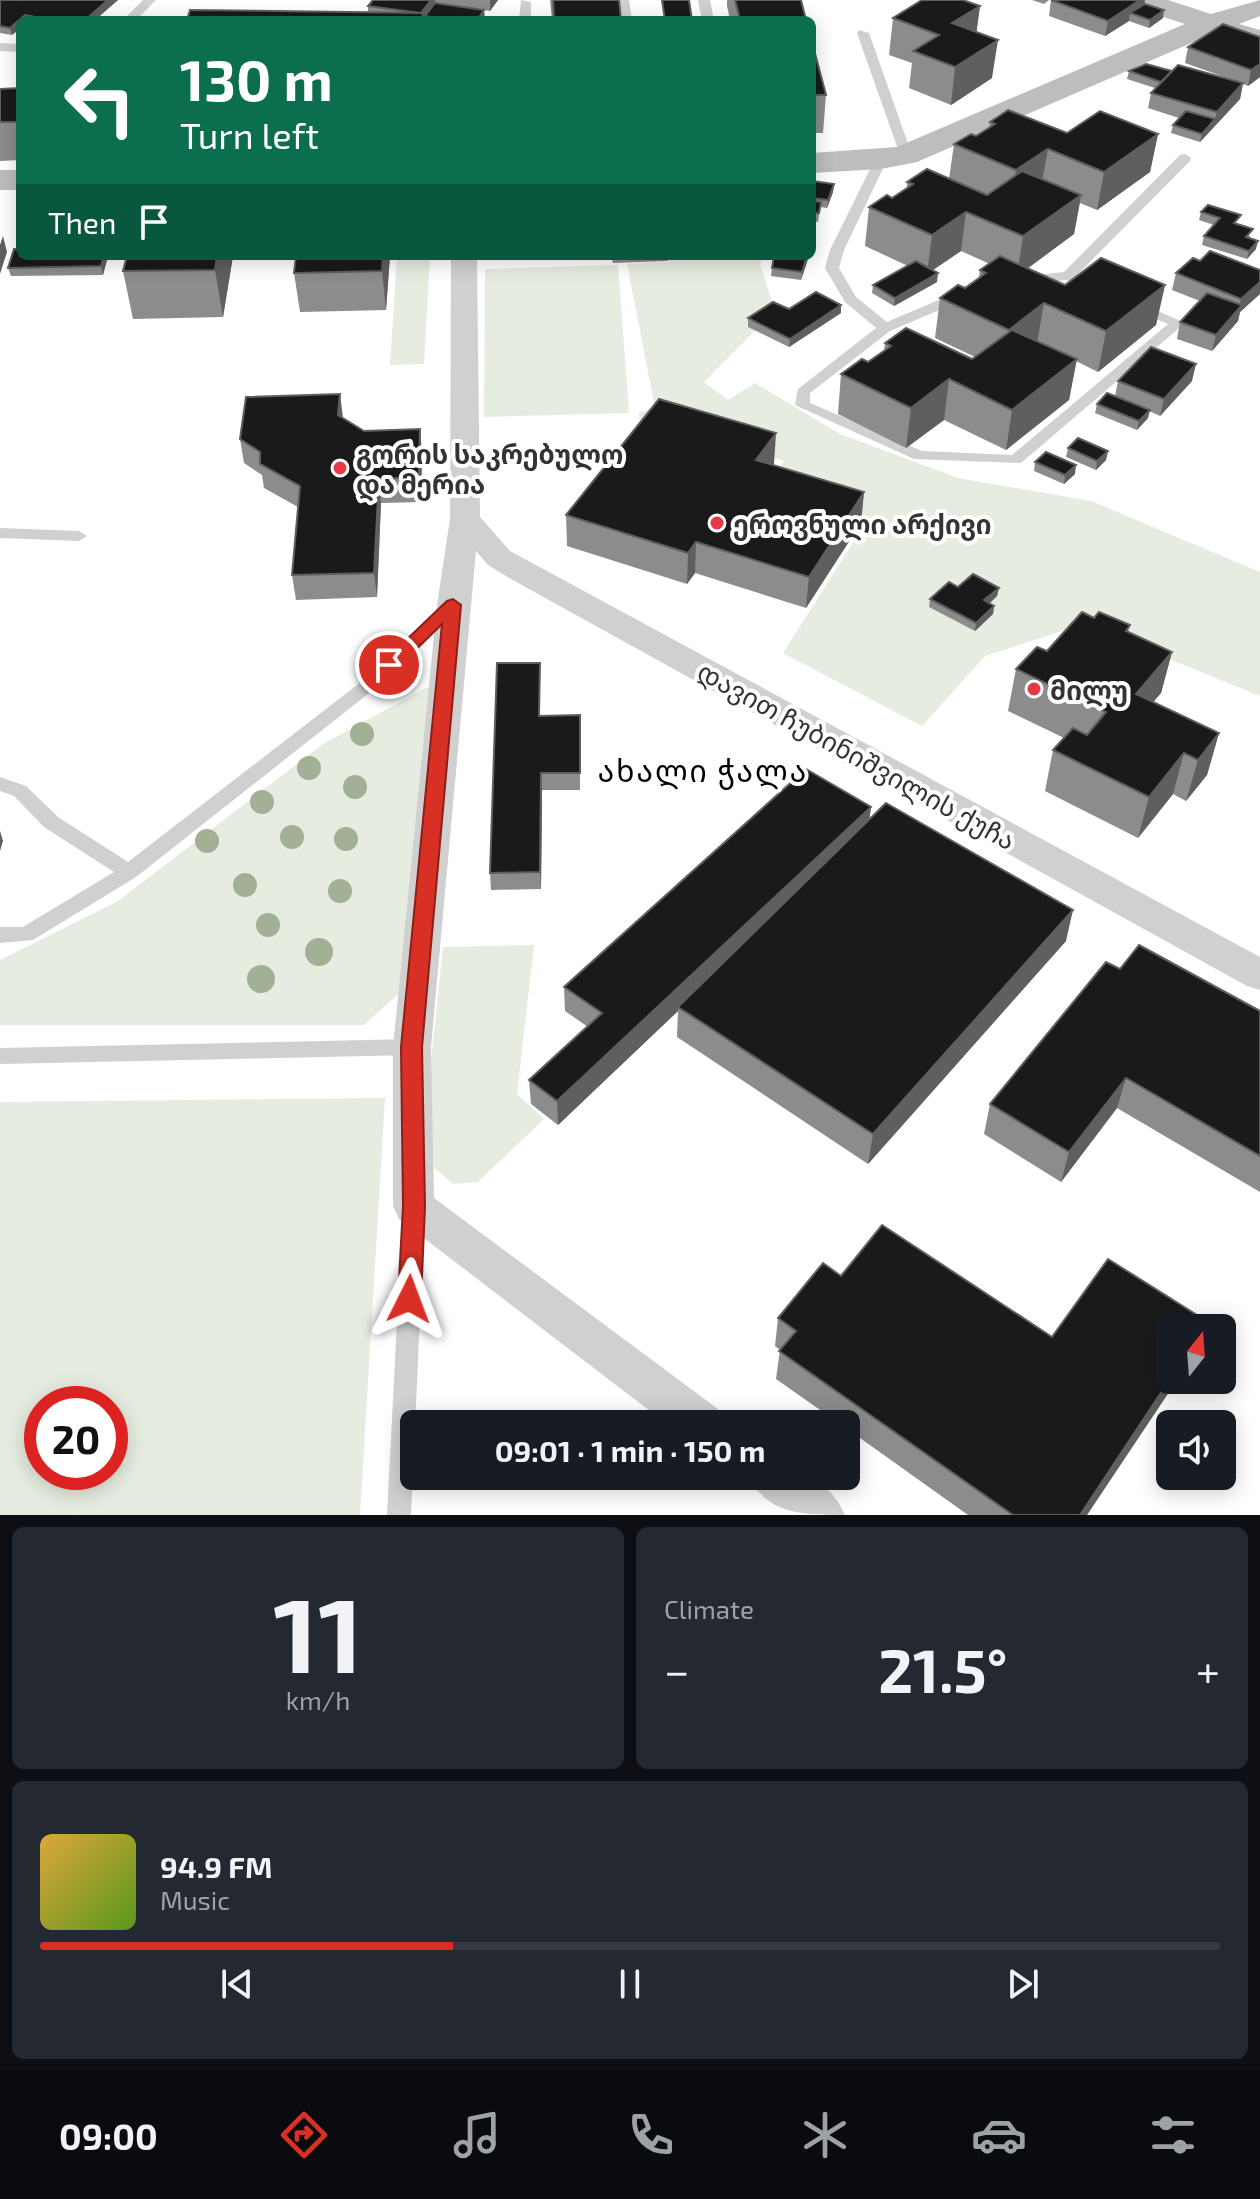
<!DOCTYPE html>
<html lang="en">
<head>
<meta charset="utf-8">
<style>
	:root { --surface:#171b24; --page:#242831; --text:#f1f3f6; --muted:#9ea1a6; --line:#363941; --accent:#d93025 }
	body { margin:0; font-family:"Exo 2","Noto Sans Georgian",sans-serif; background:var(--page); color:var(--text); height:100vh; display:flex; flex-direction:column; font-size:30px; white-space:nowrap }
	* { box-sizing:border-box; margin:0 }
	p { font-size:26px; color:var(--muted) }
	.icon { flex:none; width:44px; height:44px; fill:none; stroke:currentColor; stroke-width:2; stroke-linecap:round; stroke-linejoin:round }
	.map { position:relative; height:1515px; overflow:hidden }
	.sheet { display:flex; flex-direction:column; gap:12px; padding:12px; background:#0d0f14; flex:1 }
	.sheet>* { flex:none }
	.banner { position:absolute; left:16px; top:16px; width:800px; height:244px; border-radius:12px; box-shadow:0 4px 20px #0003; background:#0b6e4f; color:#fff; overflow:hidden }
	.needle { width:52px; rotate:17deg }
	.controls { position:absolute; left:1156px; top:1314px; display:grid; gap:16px }
	.controls a { display:grid; place-items:center; width:80px; height:80px; border-radius:12px; background:var(--surface); box-shadow:0 4px 20px #0003; font-size:40px }
	.speed { position:absolute; left:24px; top:1386px; display:flex; gap:16px; font-size:40px; font-weight:700; text-align:center }
	.speed>* { display:grid; place-content:center; width:104px; height:104px; border-radius:50%; background:var(--surface); box-shadow:0 4px 20px #0003; line-height:1 }
	.speed .limit { border:12px solid #d22; background:#fff; color:#111 }
	.pin { position:absolute; display:grid; place-items:center; width:68px; height:68px; color:#fff; margin:-34px; border:4px solid #fff; border-radius:50%; box-shadow:0 2px 8px #0007 }
	.me { position:absolute; width:88px; margin:-44px; rotate:3deg; stroke-linejoin:round; filter:drop-shadow(0 0 6px #0008) }
	.turn { display:flex; align-items:center; gap:28px; height:168px; padding:0 32px; font-size:36px }
	.turn .icon { width:104px; height:104px; stroke-width:2.5 }
	.turn b { display:block; font-size:56px; line-height:68px }
	.then { display:flex; align-items:center; height:76px; padding:0 32px; background:#0003; gap:16px; font-size:30px }
	.big { font-size:60px; font-weight:700; line-height:1.1 }
	.sheet .widget { flex:1; display:flex; flex-direction:column; justify-content:center; gap:12px; min-width:0; padding:0 28px; border-radius:12px; background:var(--page) }
	.sheet .dial { align-items:center; gap:0 }
	.dial b { font-size:104px; line-height:1 }
	.song { display:flex; align-items:center; gap:24px }
	.cover { width:96px; height:96px; border-radius:12px; background:linear-gradient(135deg,hsl(40 70% 55%),hsl(90 70% 35%)) }
	.played { height:8px; border-radius:4px; background:linear-gradient(90deg,var(--accent) 35%,var(--line) 35%) }
	.keys { display:flex; justify-content:space-around; direction:ltr }
	.heat { display:flex; justify-content:space-between; align-items:center; font-size:44px; direction:ltr }
	.sheet .tiles { flex:1; display:grid; gap:12px; grid-template-columns:1fr 1fr }
	.widget:last-child { grid-column:span 2 }
	.trip { position:absolute; left:400px; top:1410px; width:460px; height:80px; border-radius:12px; background:var(--surface); box-shadow:0 4px 20px #0003; font-weight:700; line-height:80px; text-align:center }
	.menu { display:flex; height:128px; justify-content:space-around; align-items:center; background:#090b0e; color:var(--muted) }
	.menu .icon { width:56px; height:56px }
	.menu .selected { color:var(--accent) }
	.menu b { font-size:36px; color:var(--text) }
	.map>svg:first-child { display:block }
</style>
</head>
<body>
<div class="map">
<svg width="1260" height="1515" viewBox="0 0 1260 1515">
	<rect width="100%" height="100%" fill="#fff"/>
	<g fill="#e6ecdf" fill-rule="evenodd">
		<polygon points="397,256 430,256 424,364 390,365"/>
		<polygon points="669,256 765,256 760,264 775,311 704,382 728,400 755,383 840,434 958,478 1091,501 1260,572 1260,696 1083,624 985,656 922,726 783,653 868,519 766,487 784,461 667,427 640,429 639,412 655,408 627,264 670,262"/>
		<polygon points="618,265 629,413 484,417 485,269"/>
		<polygon points="439,681 406,987 364,1025 0,1025 0,960 118,901 323,744"/>
		<polygon points="534,945 517,1094 544,1119 478,1182 453,1184 421,1156 443,947"/>
		<path d="M385 1098 360 1515H0V1102ZM42 1404H110V1472H42Z"/>
	</g>
	<g fill="none" stroke-linecap="round" stroke-linejoin="round">
		<g fill="#d0d0d0" fill-rule="evenodd">
			<polygon points="143,0 156,0 136,20 123,20"/>
			<polygon points="521,0 531,2 531,20 519,20"/>
			<polygon points="617,0 629,0 632,20 620,20"/>
			<polygon points="698,0 710,0 714,20 702,20"/>
			<polygon points="859,30 869,33 912,155 911,158 900,155 857,33"/>
			<polygon points="0,43 20,44 20,52 0,51"/>
			<path d="M1185 154 1191 158 1190 161 1077 275 1185 323 1021 463 914 459 795 405 798 389 876 328 845 302 825 268 830 250 876 157 887 160 844 250 839 268 856 297 887 322 983 281 1064 272 1180 155ZM1066 280 1168 324 1012 455 922 451 810 403V393L890 331 991 288Z"/>
			<polygon points="0,528 79,531 87,536 79,541 0,538"/>
			<polygon points="451,600 457,602 459,606 457,610 373,690 136,877 33,940 0,943 0,927 23,927 114,872 44,827 14,796 0,791 0,777 26,786 58,817 128,862 361,682 445,602"/>
			<polygon points="412,1039 419,1041 422,1047 419,1053 412,1055 0,1064 0,1048"/>
			<polygon points="414,1197 422,1199 425,1206 411,1515 387,1515 403,1206 406,1199"/>
		</g>
		<g fill="#d0d0d0" fill-rule="evenodd">
			<polygon points="451,256 477,256 480,517 510,551 1260,957 1260,990 1247,986 511,579 488,565 476,551 431,1047 434,1198 718,1409 724,1424 667,1424 399,1219 393,1206 393,1047 437,605 450,519"/>
			<path d="M748 1476C790 1476 825 1469 845 1515 803 1515 768 1515 748 1476Z"/>
		</g>
		<g fill="#bdbdbd" fill-rule="evenodd">
			<polygon points="1126,0 1168,0 1211,14 1260,0 1260,16 1239,24 1260,30 1260,49 1212,34 917,162 881,169 812,173 812,153 897,147 1185,24 1130,6"/>
			<rect x="0" y="170" width="20" height="20"/>
		</g>
	</g>
	<g fill="#a2b095">
		<circle cx="362" cy="734" r="12"/>
		<circle cx="309" cy="768" r="12"/>
		<circle cx="355" cy="787" r="12"/>
		<circle cx="262" cy="802" r="12"/>
		<circle cx="292" cy="837" r="12"/>
		<circle cx="346" cy="839" r="12"/>
		<circle cx="207" cy="841" r="12"/>
		<circle cx="245" cy="885" r="12"/>
		<circle cx="340" cy="891" r="12"/>
		<circle cx="268" cy="925" r="12"/>
		<circle cx="319" cy="952" r="14"/>
		<circle cx="261" cy="979" r="14"/>
	</g>
	<g fill="#8c8c8c">
		<polygon points="0,0 118,0 95,20 20,20 12,35 0,33"/>
		<polygon points="373,0 498,0 490,11 435,3 485,18 483,20 187,20 368,13 368,6"/>
		<polygon points="550,0 619,0 621,20 552,20"/>
		<polygon points="727,0 801,0 806,20 730,20 727,6"/>
		<polygon points="1032,0 1049,0 1044,4"/>
		<polygon points="1051,0 1145,0 1145,4 1163,18 1149,28 1129,21 1105,36 1049,16"/>
		<polygon points="980,6 976,33 992,78 951,105 909,88 912,63 889,55 893,18"/>
		<polygon points="1260,37 1260,77 1248,86 1243,84 1240,99 1200,142 1171,133 1173,125 1179,118 1148,108 1151,93 1155,88 1127,79 1129,71 1172,71 1233,80 1185,63 1188,47"/>
		<polygon points="812,42 826,95 823,133 812,133"/>
		<polygon points="20,88 20,160 0,161 0,89"/>
		<polygon points="990,122 1067,133 1158,134 1150,172 1097,210 1080,203 1074,234 1027,269 1065,285 1165,285 1156,325 1098,372 1076,361 1069,400 1006,450 944,420 906,448 838,414 841,374 868,362 884,351 885,343 972,359 975,357 935,338 940,298 965,288 979,278 980,270 990,264 961,251 933,270 937,282 894,306 872,293 873,285 908,266 865,246 869,207 892,198 907,188 907,182 949,179 954,144 976,136 989,128"/>
		<polygon points="812,181 834,184 833,192 827,208 820,207 818,222 812,221"/>
		<polygon points="1201,212 1238,224 1251,238 1250,238 1256,249 1247,259 1202,245 1204,236 1214,225 1199,220"/>
		<polygon points="20,256 108,256 103,275 11,276 8,268"/>
		<polygon points="233,256 223,317 133,319 123,271"/>
		<polygon points="390,256 386,310 300,312 294,273"/>
		<polygon points="611,256 668,256 668,261 613,263"/>
		<polygon points="809,256 801,280 771,276 772,268"/>
		<polygon points="1200,261 1260,270 1260,294 1240,312 1238,321 1212,351 1177,339 1180,322 1200,301 1172,290 1176,273"/>
		<polygon points="789,309 841,313 789,347 748,327 748,318"/>
		<polygon points="1118,381 1192,381 1160,416 1149,411 1148,418 1137,430 1095,413 1097,404 1115,396"/>
		<polygon points="343,418 364,431 420,429 422,454 421,502 381,503 377,597 296,600 292,575 298,507 264,488 262,475 244,463 240,439"/>
		<polygon points="1068,448 1108,451 1106,460 1096,470 1066,457"/>
		<polygon points="1035,462 1075,474 1064,484 1034,471"/>
		<polygon points="774,464 773,465 864,492 861,523 806,608 695,573 687,584 567,546 566,515"/>
		<polygon points="958,587 999,588 997,596 990,603 994,606 993,614 975,631 929,607 930,599"/>
		<polygon points="1094,618 1130,625 1128,632 1172,652 1161,693 1153,702 1219,733 1207,775 1186,801 1173,794 1138,838 1045,791 1053,750 1064,738 1008,711 1016,669 1047,651"/>
		<polygon points="540,663 540,716 580,715 580,790 542,790 541,889 491,890 490,873"/>
		<polygon points="871,807 869,819 1066,941 868,1164 677,1037 678,1011 558,1125 531,1104 529,1080 588,1027 565,1011 564,987"/>
		<polygon points="1120,969 1260,1011 1260,1192 1117,1108 1061,1182 984,1134 990,1104"/>
		<polygon points="841,1276 1052,1337 1208,1322 1206,1328 1170,1328 1177,1380 1087,1515 968,1515 846,1428 846,1424 840,1424 776,1379 780,1350 775,1346 778,1318"/>
	</g>
	<g fill="#5f5f5f">
		<polygon points="108,0 118,0 95,20 85,20"/>
		<polygon points="431,0 435,0 436,11 425,16 425,20 421,20 420,14"/>
		<polygon points="490,0 498,0 490,11"/>
		<polygon points="1140,0 1145,0 1143,11 1130,13 1129,21 1105,36 1108,21"/>
		<polygon points="980,6 975,43 952,23"/>
		<polygon points="484,10 485,18 483,20 477,20"/>
		<polygon points="1164,10 1163,18 1149,28 1150,20"/>
		<polygon points="25,15 26,20 20,20 20,29 12,35 10,28"/>
		<polygon points="998,40 992,78 951,105 955,67"/>
		<polygon points="1260,64 1260,77 1248,86 1251,70"/>
		<polygon points="1243,83 1240,99 1200,142 1202,134 1215,119 1217,112"/>
		<polygon points="1158,134 1150,172 1097,210 1104,172"/>
		<polygon points="1048,149 1041,187 1010,209 1016,170"/>
		<polygon points="834,184 833,192 827,208 828,200"/>
		<polygon points="1081,195 1074,234 1017,276 1023,236"/>
		<polygon points="966,212 961,251 927,274 932,235"/>
		<polygon points="3,236 7,252 0,274 0,245"/>
		<polygon points="1258,241 1256,249 1247,259 1249,251"/>
		<polygon points="104,256 108,256 103,275 101,266"/>
		<polygon points="217,256 233,256 223,317 215,270"/>
		<polygon points="383,256 390,256 386,310 382,271"/>
		<polygon points="807,256 809,256 801,280 802,272"/>
		<polygon points="938,273 937,282 894,306 895,298"/>
		<polygon points="1260,282 1260,294 1240,312 1238,321 1212,351 1216,335 1238,309 1241,299"/>
		<polygon points="1165,285 1156,325 1098,372 1106,331"/>
		<polygon points="1044,303 1037,343 1002,370 1009,330"/>
		<polygon points="841,305 841,313 789,347 790,339"/>
		<polygon points="1077,359 1069,400 1006,450 1012,410"/>
		<polygon points="1196,364 1192,381 1160,416 1164,399"/>
		<polygon points="949,379 944,420 906,448 911,408"/>
		<polygon points="340,394 343,418 338,415"/>
		<polygon points="1150,410 1148,418 1137,430 1139,421"/>
		<polygon points="420,429 422,454 421,502 419,477"/>
		<polygon points="776,433 774,464 755,491 756,460"/>
		<polygon points="1108,451 1106,460 1096,470 1097,461"/>
		<polygon points="1076,465 1075,474 1064,484 1065,475"/>
		<polygon points="379,479 381,503 377,597 374,573"/>
		<polygon points="864,492 861,523 806,608 809,577"/>
		<polygon points="696,542 695,573 687,584 688,553"/>
		<polygon points="999,588 997,596 983,609 984,600"/>
		<polygon points="994,606 993,614 975,631 976,623"/>
		<polygon points="1172,652 1161,693 1125,735 1136,694"/>
		<polygon points="1219,733 1207,775 1186,801 1198,760"/>
		<polygon points="1184,753 1173,794 1138,838 1149,797"/>
		<polygon points="541,773 542,790 541,889 540,872"/>
		<polygon points="871,807 868,831 678,1007 678,1011 558,1125 557,1101"/>
		<polygon points="0,831 3,841 0,851"/>
		<polygon points="1073,910 1066,941 868,1164 873,1134"/>
		<polygon points="1126,1078 1117,1108 1061,1182 1069,1152"/>
		<polygon points="1170,1380 1177,1380 1087,1515 1080,1515"/>
	</g>
	<g fill="#1a1a1a" stroke="#5f5f5f" stroke-width="2">
		<polygon points="0,0 108,0 85,20 51,20 25,15 10,28 0,26"/>
		<polygon points="373,0 431,0 421,13 368,6"/>
		<polygon points="553,0 619,0 621,20 554,20"/>
		<polygon points="662,0 689,0 692,20 665,20"/>
		<polygon points="735,0 801,0 806,20 740,20"/>
		<polygon points="922,0 963,0 980,6 952,23 998,40 955,67 913,51 939,35 893,18"/>
		<polygon points="1051,0 1140,0 1108,21"/>
		<polygon points="435,3 484,10 477,20 451,20 425,16"/>
		<polygon points="1145,4 1164,10 1150,20 1130,13"/>
		<polygon points="190,10 423,13 422,20 187,20"/>
		<polygon points="1223,24 1260,37 1260,64 1251,70 1188,47"/>
		<polygon points="812,42 826,95 812,95"/>
		<polygon points="1146,64 1172,71 1161,82 1129,71"/>
		<polygon points="1178,65 1243,83 1217,112 1151,93"/>
		<polygon points="20,88 20,122 0,122 0,89"/>
		<polygon points="1008,110 1067,133 1100,111 1158,134 1104,172 1048,149 1016,170 954,144 971,134 976,136 995,124 990,122"/>
		<polygon points="1186,111 1215,119 1202,134 1173,125"/>
		<polygon points="927,169 987,195 1022,171 1081,195 1023,236 966,212 932,235 869,207 887,195 892,198 913,184 907,182"/>
		<polygon points="812,181 834,184 828,200 812,198"/>
		<polygon points="812,201 821,202 819,213 812,213"/>
		<polygon points="1208,205 1241,215 1234,223 1253,229 1246,237 1258,241 1249,251 1204,236 1220,218 1201,212"/>
		<polygon points="14,249 20,249 20,256 104,256 101,266 8,268"/>
		<polygon points="1210,251 1260,270 1260,282 1241,299 1176,273 1193,258 1200,261"/>
		<polygon points="127,256 217,256 215,270 123,271"/>
		<polygon points="296,256 383,256 382,271 294,273"/>
		<polygon points="774,256 807,256 802,272 772,268"/>
		<polygon points="1000,256 1065,285 1101,258 1165,285 1106,331 1044,303 1009,330 940,298 958,285 965,288 986,273 980,270"/>
		<polygon points="916,261 938,273 895,298 873,285"/>
		<polygon points="816,292 841,305 790,339 748,318 773,302 789,309"/>
		<polygon points="1207,293 1242,305 1216,335 1180,322"/>
		<polygon points="906,328 972,359 1012,330 1077,359 1012,410 949,379 911,408 841,374 862,359 868,362 891,346 885,343"/>
		<polygon points="1151,347 1196,364 1164,399 1118,381"/>
		<polygon points="1107,393 1150,410 1139,421 1097,404"/>
		<polygon points="340,394 338,415 364,431 420,429 419,477 379,479 374,573 292,575 300,486 260,464 260,452 240,439 246,397"/>
		<polygon points="659,399 776,433 756,460 864,492 809,577 696,542 688,553 566,515"/>
		<polygon points="1078,438 1108,451 1097,461 1068,448"/>
		<polygon points="1046,452 1076,465 1065,475 1035,462"/>
		<polygon points="973,574 999,588 984,600 994,606 976,623 930,599 949,582 958,587"/>
		<polygon points="1082,612 1094,618 1099,612 1130,625 1126,631 1172,652 1136,694 1219,733 1198,760 1184,753 1149,797 1053,750 1073,728 1087,735 1106,712 1016,669 1037,647 1047,651"/>
		<polygon points="497,663 540,663 539,716 580,715 580,773 541,773 540,872 490,873"/>
		<polygon points="806,769 871,807 557,1101 529,1080 602,1013 564,987"/>
		<polygon points="886,803 1073,910 873,1134 678,1007"/>
		<polygon points="1139,945 1260,1011 1260,1156 1126,1078 1069,1152 990,1104 1106,962 1120,969"/>
		<polygon points="882,1225 1052,1337 1108,1259 1208,1322 1204,1328 1170,1328 1170,1379 1080,1515 1013,1515 779,1351 796,1331 778,1318 823,1263 841,1276"/>
	</g>
	<polygon fill="#d93025" stroke="#8d1f18" stroke-width="2" points="453,599 461,605 422,1047 425,1206 421,1299 417,1306 409,1309 401,1306 398,1299 403,1206 401,1047 442,624 395,670 389,671 380,665 447,601"/>
	<g fill="#e63946" stroke="#fff" stroke-width="3">
		<circle cx="340" cy="468" r="8"/>
		<circle cx="717" cy="523" r="8"/>
		<circle cx="1034" cy="689" r="8"/>
	</g>
	<g text-anchor="middle" dominant-baseline="central" stroke-width="8" stroke-linejoin="round" paint-order="stroke">
		<g font-size="26" font-weight="bold" fill="#333" stroke="#fff" text-anchor="start">
			<text x="356" y="453">გორის საკრებულო<tspan x="356" dy="30">და მერია</tspan></text>
			<text x="733" y="523">ეროვნული არქივი</text>
			<text x="1050" y="689">მილუ</text>
		</g>
		<g font-size="26" fill="#333" stroke="#fff">
			<text transform="translate(857 755) rotate(29)">დავით ჩუბინიშვილის ქუჩა</text>
		</g>
		<g font-size="30" letter-spacing="2" fill="#000" stroke="#fff">
			<text x="703" y="770">ახალი ჭალა</text>
		</g>
	</g>
</svg>
<div class="controls">
<a><svg class="needle" viewBox="-14 -14 28 28"><path d="M0-13l5 13h-10z" fill="#e53935"/><path d="M0 13l5-13h-10z" fill="#9ea1a6"/></svg></a>
<a><svg class="icon" aria-label="sound" viewBox="0 0 24 24"><path d="M4 9h4l5-4v14l-5-4H4zM17 9q2 3 0 6"/></svg></a>
</div>
<div class="speed"><div class="limit">20</div></div>
<div class="pin" style="left:389px;top:665px;background:#d93025"><svg class="icon" aria-label="arrive" viewBox="0 0 24 24"><path d="M6 21V4h12l-3 4 3 4H6"/></svg></div>
<svg class="me" style="left:409px;top:1299px" viewBox="-20 -20 40 40"><path d="M0-17L14 15 0 8-14 15z" fill="#d93025" stroke="#fff" stroke-width="4"/></svg>
<div class="trip">09:01 · 1 min · 150 m</div>
<div class="banner">
<div class="turn"><svg class="icon" aria-label="left" viewBox="0 0 24 24"><path d="M17 20v-9H6M10 6l-5 5 5 5"/></svg><div><b>130 m</b>Turn left</div></div>
<div class="then">Then<svg class="icon" aria-label="arrive" viewBox="0 0 24 24"><path d="M6 21V4h12l-3 4 3 4H6"/></svg></div>
</div>
</div>
<section class="sheet">
<div class="tiles">
<div class="widget dial"><b>11</b><p>km/h</p></div>
<div class="widget"><p>Climate</p>
<div class="heat"><a>−</a><b class="big">21.5°</b><a>+</a></div>
</div>
<div class="widget">
<div class="song"><i class="cover"></i><div><b>94.9 FM</b><p>Music</p></div></div>
<div class="played"></div>
<div class="keys"><svg class="icon" aria-label="previous" viewBox="0 0 24 24"><path d="M18 5L8 12l10 7zM5 5v14"/></svg><svg class="icon" aria-label="pause" viewBox="0 0 24 24"><path d="M8 5v14M16 5v14"/></svg><svg class="icon" aria-label="next" viewBox="0 0 24 24"><path d="M6 5l10 7-10 7zM19 5v14"/></svg></div>
</div>
</div>
</section>
<nav class="menu">
<b>09:00</b>
<svg class="icon selected" aria-label="directions" viewBox="0 0 24 24"><path d="M12 3l9 9-9 9-9-9zM9 14v-3h6M13 9l2 2-2 2"/></svg>
<svg class="icon" aria-label="music" viewBox="0 0 24 24"><path d="M9 18V5l10-2v13"/><circle cx="6" cy="18" r="3"/><circle cx="16" cy="16" r="3"/></svg>
<svg class="icon" aria-label="phone" viewBox="0 0 24 24"><path d="M5 4h4l2 5-3 2q2 4 5 5l2-3 5 2v4C11 20 4 13 5 4z"/></svg>
<svg class="icon" aria-label="climate" viewBox="0 0 24 24"><path d="M12 3v18M4 7l16 10M4 17L20 7"/></svg>
<svg class="icon" aria-label="car" viewBox="0 0 24 24"><path d="M5 17H2v-5l4-1 3-4h7l3 4 3 1v5h-3M9 17h6M6 11h13"/><circle cx="7" cy="17" r="2"/><circle cx="17" cy="17" r="2"/></svg>
<svg class="icon" aria-label="filters" viewBox="0 0 24 24"><path d="M4 7h16M4 17h16"/><circle cx="9" cy="7" r="2"/><circle cx="15" cy="17" r="2"/></svg>
</nav>
</body>
</html>
